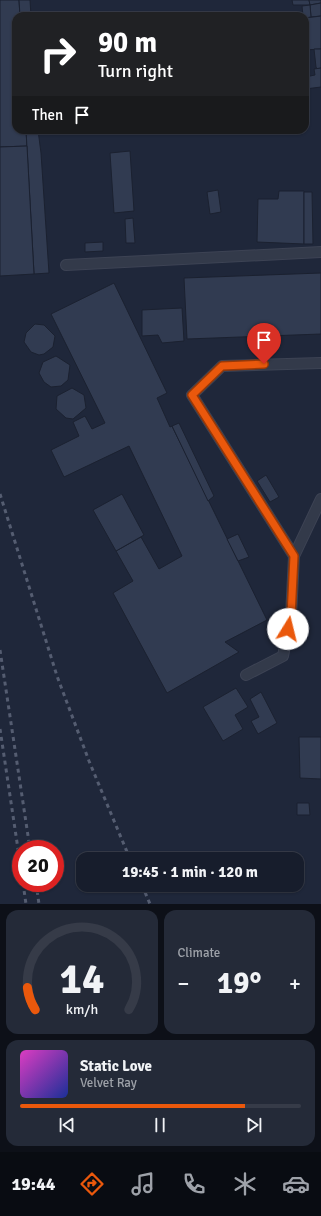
<!DOCTYPE html>
<html lang="en">
<head>
<meta charset="utf-8">
<style>
	:root { --surface:#171d2c; --page:#242a38; --text:#f1f3f6; --muted:#9ea2a9; --line:#363b48; --accent:#ea580c }
	body { margin:0; font-family:Signika,sans-serif; background:var(--page); color:var(--text); height:100vh; display:flex; flex-direction:column; font-size:15px; white-space:nowrap }
	* { box-sizing:border-box; margin:0 }
	p { font-size:13px; color:var(--muted) }
	.icon { flex:none; width:22px; height:22px; fill:none; stroke:currentColor; stroke-width:2; stroke-linecap:round; stroke-linejoin:round }
	.map { position:relative; height:904px; overflow:hidden }
	.details { display:flex; flex-direction:column; gap:6px; padding:6px; background:#0d1018; flex:1 }
	.details>* { flex:none }
	.hud { position:absolute; left:12px; top:12px; width:297px; height:122px; border-radius:12px; box-shadow:0 1px 3px #0004,0 0 0 1px var(--line); background:#202124; color:#fff; overflow:hidden }
	.speed { position:absolute; left:12px; top:840px; display:flex; gap:8px; font-size:20px; font-weight:700; text-align:center }
	.speed>* { display:grid; place-content:center; width:52px; height:52px; border-radius:50%; background:var(--surface); box-shadow:0 1px 3px #0004,0 0 0 1px var(--line); line-height:1 }
	.speed .limit { border:6px solid #d22; background:#fff; color:#111 }
	.pin { position:absolute; display:grid; place-items:center; width:34px; height:34px; color:#fff; margin:-41px -17px; border-radius:50% 50% 50% 0; rotate:-45deg; box-shadow:0 0 4px #0007 }
	.pin .icon { rotate:45deg }
	.me { position:absolute; width:44px; margin:-22px; rotate:9deg; stroke-linejoin:round; filter:drop-shadow(0 0 3px #0008) }
	.turn { display:flex; align-items:center; gap:14px; height:84px; padding:0 20px; font-size:18px }
	.turn .icon { width:52px; height:52px; stroke-width:2.5 }
	.turn b { display:block; font-size:28px; line-height:34px }
	.then { display:flex; align-items:center; height:38px; padding:0 20px; background:#0003; gap:8px; font-size:15px }
	.big { font-size:30px; font-weight:700; line-height:1.1 }
	.details .tile { flex:1; display:flex; flex-direction:column; justify-content:center; gap:6px; min-width:0; padding:0 14px; border-radius:12px; background:var(--page) }
	.details .dial { align-items:center; gap:0 }
	.dial svg { height:104px; overflow:visible; fill:none; stroke:var(--line); stroke-width:7; stroke-linecap:round; text-anchor:middle }
	.dial text { fill:var(--text); stroke:none }
	.song { display:flex; align-items:center; gap:12px }
	.cover { width:48px; height:48px; border-radius:6px; background:linear-gradient(135deg,hsl(310 70% 55%),hsl(230 70% 35%)) }
	.played { height:4px; border-radius:2px; background:linear-gradient(90deg,var(--accent) 80%,var(--line) 80%) }
	.keys { display:flex; justify-content:space-around; direction:ltr }
	.heat { display:flex; justify-content:space-between; align-items:center; font-size:22px; direction:ltr }
	.details .tiles { flex:1; display:grid; gap:6px; grid-template-columns:1fr 1fr }
	.tile:last-child { grid-column:span 2 }
	.trip { position:absolute; left:76px; top:852px; width:228px; height:40px; border-radius:12px; background:var(--surface); box-shadow:0 1px 3px #0004,0 0 0 1px var(--line); font-weight:700; line-height:40px; text-align:center }
	.tabs { display:flex; height:64px; justify-content:space-around; align-items:center; background:#090c12; color:var(--muted) }
	.tabs .icon { width:28px; height:28px }
	.tabs .active { color:var(--accent) }
	.tabs b { font-size:18px; color:var(--text) }
	.map>svg:first-child { display:block }
</style>
</head>
<body>
<div class="map">
<svg width="321" height="904" viewBox="0 0 321 904">
	<rect width="100%" height="100%" fill="#1f273a"/>
	<g fill="#313b51" stroke="#1b2130">
		<polygon points="0,0 19,0 20,16 16,16 16,130 26,130 27,146 0,147"/>
		<polygon points="19,0 30,0 31,16 20,16"/>
		<polygon points="292,0 309,0 310,5 293,5"/>
		<polygon points="309,0 321,0 321,3 310,5"/>
		<polygon points="321,3 321,16 311,17 310,5"/>
		<polygon points="310,5 311,17 305,18 305,16 303,16 302,6"/>
		<polygon points="321,16 321,49 305,50 305,18"/>
		<polygon points="314,49 321,49 321,68 317,69 316,67"/>
		<polygon points="321,68 321,87 305,89 305,77 315,75 314,69"/>
		<polygon points="26,130 38,130 41,153 49,273 34,274"/>
		<polygon points="27,146 34,274 0,276 0,147"/>
		<polygon points="130,151 134,211 114,213 110,153"/>
		<polygon points="218,190 221,212 210,214 207,192"/>
		<polygon points="279,191 304,191 304,244 257,242 258,199 278,199"/>
		<polygon points="304,192 312,192 313,244 304,244"/>
		<polygon points="133,218 135,243 126,243 125,219"/>
		<polygon points="103,242 103,251 85,252 85,243"/>
		<polygon points="321,273 321,334 187,339 184,278"/>
		<polygon points="114,283 167,393 157,398 170,427 172,426 267,620 225,642 239,652 167,693 113,593 133,581 116,551 141,537 159,569 182,556 129,446 64,477 51,450 79,436 73,422 85,416 92,429 105,423 51,314"/>
		<polygon points="182,308 184,341 162,343 158,335 142,336 142,310"/>
		<polygon points="35,324 44,325 55,336 53,347 44,354 39,355 31,352 24,342 26,333"/>
		<polygon points="56,356 70,365 68,380 61,386 51,387 44,382 39,373 43,362"/>
		<polygon points="72,388 84,395 86,408 73,419 66,418 56,409 57,396"/>
		<polygon points="179,423 214,496 208,501 172,426"/>
		<polygon points="266,475 279,497 270,502 257,481"/>
		<polygon points="122,494 144,535 116,551 93,510"/>
		<polygon points="238,534 249,557 238,561 227,539"/>
		<polygon points="236,688 248,707 235,715 243,729 223,741 203,707"/>
		<polygon points="261,692 277,723 258,734 251,721 259,717 250,699"/>
		<polygon points="299,737 321,737 321,779 300,778"/>
		<polygon points="297,803 309,803 310,815 297,815"/>
	</g>
	<g fill="none" stroke-linecap="round" stroke-linejoin="round">
		<defs>
			<g id="service">
				<polyline points="66,265 321,252"/>
				<polyline points="294,556 192,395 222,366 321,363"/>
				<polyline points="246,675 283,656 291,616 294,556 321,499"/>
			</g>
		</defs>
		<use href="#service" stroke="#3d4354" stroke-width="12"/>
		<use href="#service" stroke="#333a4a" stroke-width="10"/>
		<g stroke="#555d71" stroke-width="3" stroke-dasharray="4 4" stroke-linecap="butt">
			<polyline points="0,494 57,676 89,761 130,859"/>
			<polyline points="0,650 30,849"/>
			<polyline points="0,729 21,869"/>
			<polyline points="23,883 26,904"/>
			<polyline points="36,883 39,904"/>
			<polyline points="142,885 150,904"/>
		</g>
	</g>
	<g fill="none" stroke-linecap="round" stroke-linejoin="round">
		<defs>
			<polyline id="route" points="264,364 222,366 192,395 294,556 291,616 288,629"/>
		</defs>
		<use href="#route" stroke="#983908" stroke-width="10"/>
		<use href="#route" stroke="#ea580c" stroke-width="7"/>
	</g>
</svg>
<div class="speed"><div class="limit">20</div></div>
<div class="pin" style="left:264px;top:364px;background:#d93025"><svg class="icon" aria-label="arrive" viewBox="0 0 24 24"><path d="M6 21V4h12l-3 4 3 4H6"/></svg></div>
<svg class="me" style="left:288px;top:629px" viewBox="-20 -20 40 40"><circle r="19" fill="#fff"/><path d="M0-13L10 11 0 6-10 11z" fill="#ea580c"/></svg>
<div class="trip">19:45 · 1 min · 120 m</div>
<div class="hud">
<div class="turn"><svg class="icon" aria-label="right" viewBox="0 0 24 24"><path d="M7 20v-9h11M14 6l5 5-5 5"/></svg><div><b>90 m</b>Turn right</div></div>
<div class="then">Then<svg class="icon" aria-label="arrive" viewBox="0 0 24 24"><path d="M6 21V4h12l-3 4 3 4H6"/></svg></div>
</div>
</div>
<section class="details">
<div class="tiles">
<div class="tile dial"><svg viewBox="0 0 100 80">
<path d="M14 69A42 42 0 1 1 86 69"/>
<path d="M14 69A42 42 0 0 1 8 52" stroke="#ea580c"/>
<text x="50" y="56" font-size="32" font-weight="700">14</text>
<text x="50" y="72" font-size="11">km/h</text>
</svg></div>
<div class="tile"><p>Climate</p>
<div class="heat"><a>−</a><b class="big">19°</b><a>+</a></div>
</div>
<div class="tile">
<div class="song"><i class="cover"></i><div><b>Static Love</b><p>Velvet Ray</p></div></div>
<div class="played"></div>
<div class="keys"><svg class="icon" aria-label="previous" viewBox="0 0 24 24"><path d="M18 5L8 12l10 7zM5 5v14"/></svg><svg class="icon" aria-label="pause" viewBox="0 0 24 24"><path d="M8 5v14M16 5v14"/></svg><svg class="icon" aria-label="next" viewBox="0 0 24 24"><path d="M6 5l10 7-10 7zM19 5v14"/></svg></div>
</div>
</div>
</section>
<nav class="tabs">
<b>19:44</b>
<svg class="icon active" aria-label="directions" viewBox="0 0 24 24"><path d="M12 3l9 9-9 9-9-9zM9 14v-3h6M13 9l2 2-2 2"/></svg>
<svg class="icon" aria-label="music" viewBox="0 0 24 24"><path d="M9 18V5l10-2v13"/><circle cx="6" cy="18" r="3"/><circle cx="16" cy="16" r="3"/></svg>
<svg class="icon" aria-label="phone" viewBox="0 0 24 24"><path d="M5 4h4l2 5-3 2q2 4 5 5l2-3 5 2v4C11 20 4 13 5 4z"/></svg>
<svg class="icon" aria-label="climate" viewBox="0 0 24 24"><path d="M12 3v18M4 7l16 10M4 17L20 7"/></svg>
<svg class="icon" aria-label="car" viewBox="0 0 24 24"><path d="M5 17H2v-5l4-1 3-4h7l3 4 3 1v5h-3M9 17h6M6 11h13"/><circle cx="7" cy="17" r="2"/><circle cx="17" cy="17" r="2"/></svg>
</nav>
</body>
</html>
